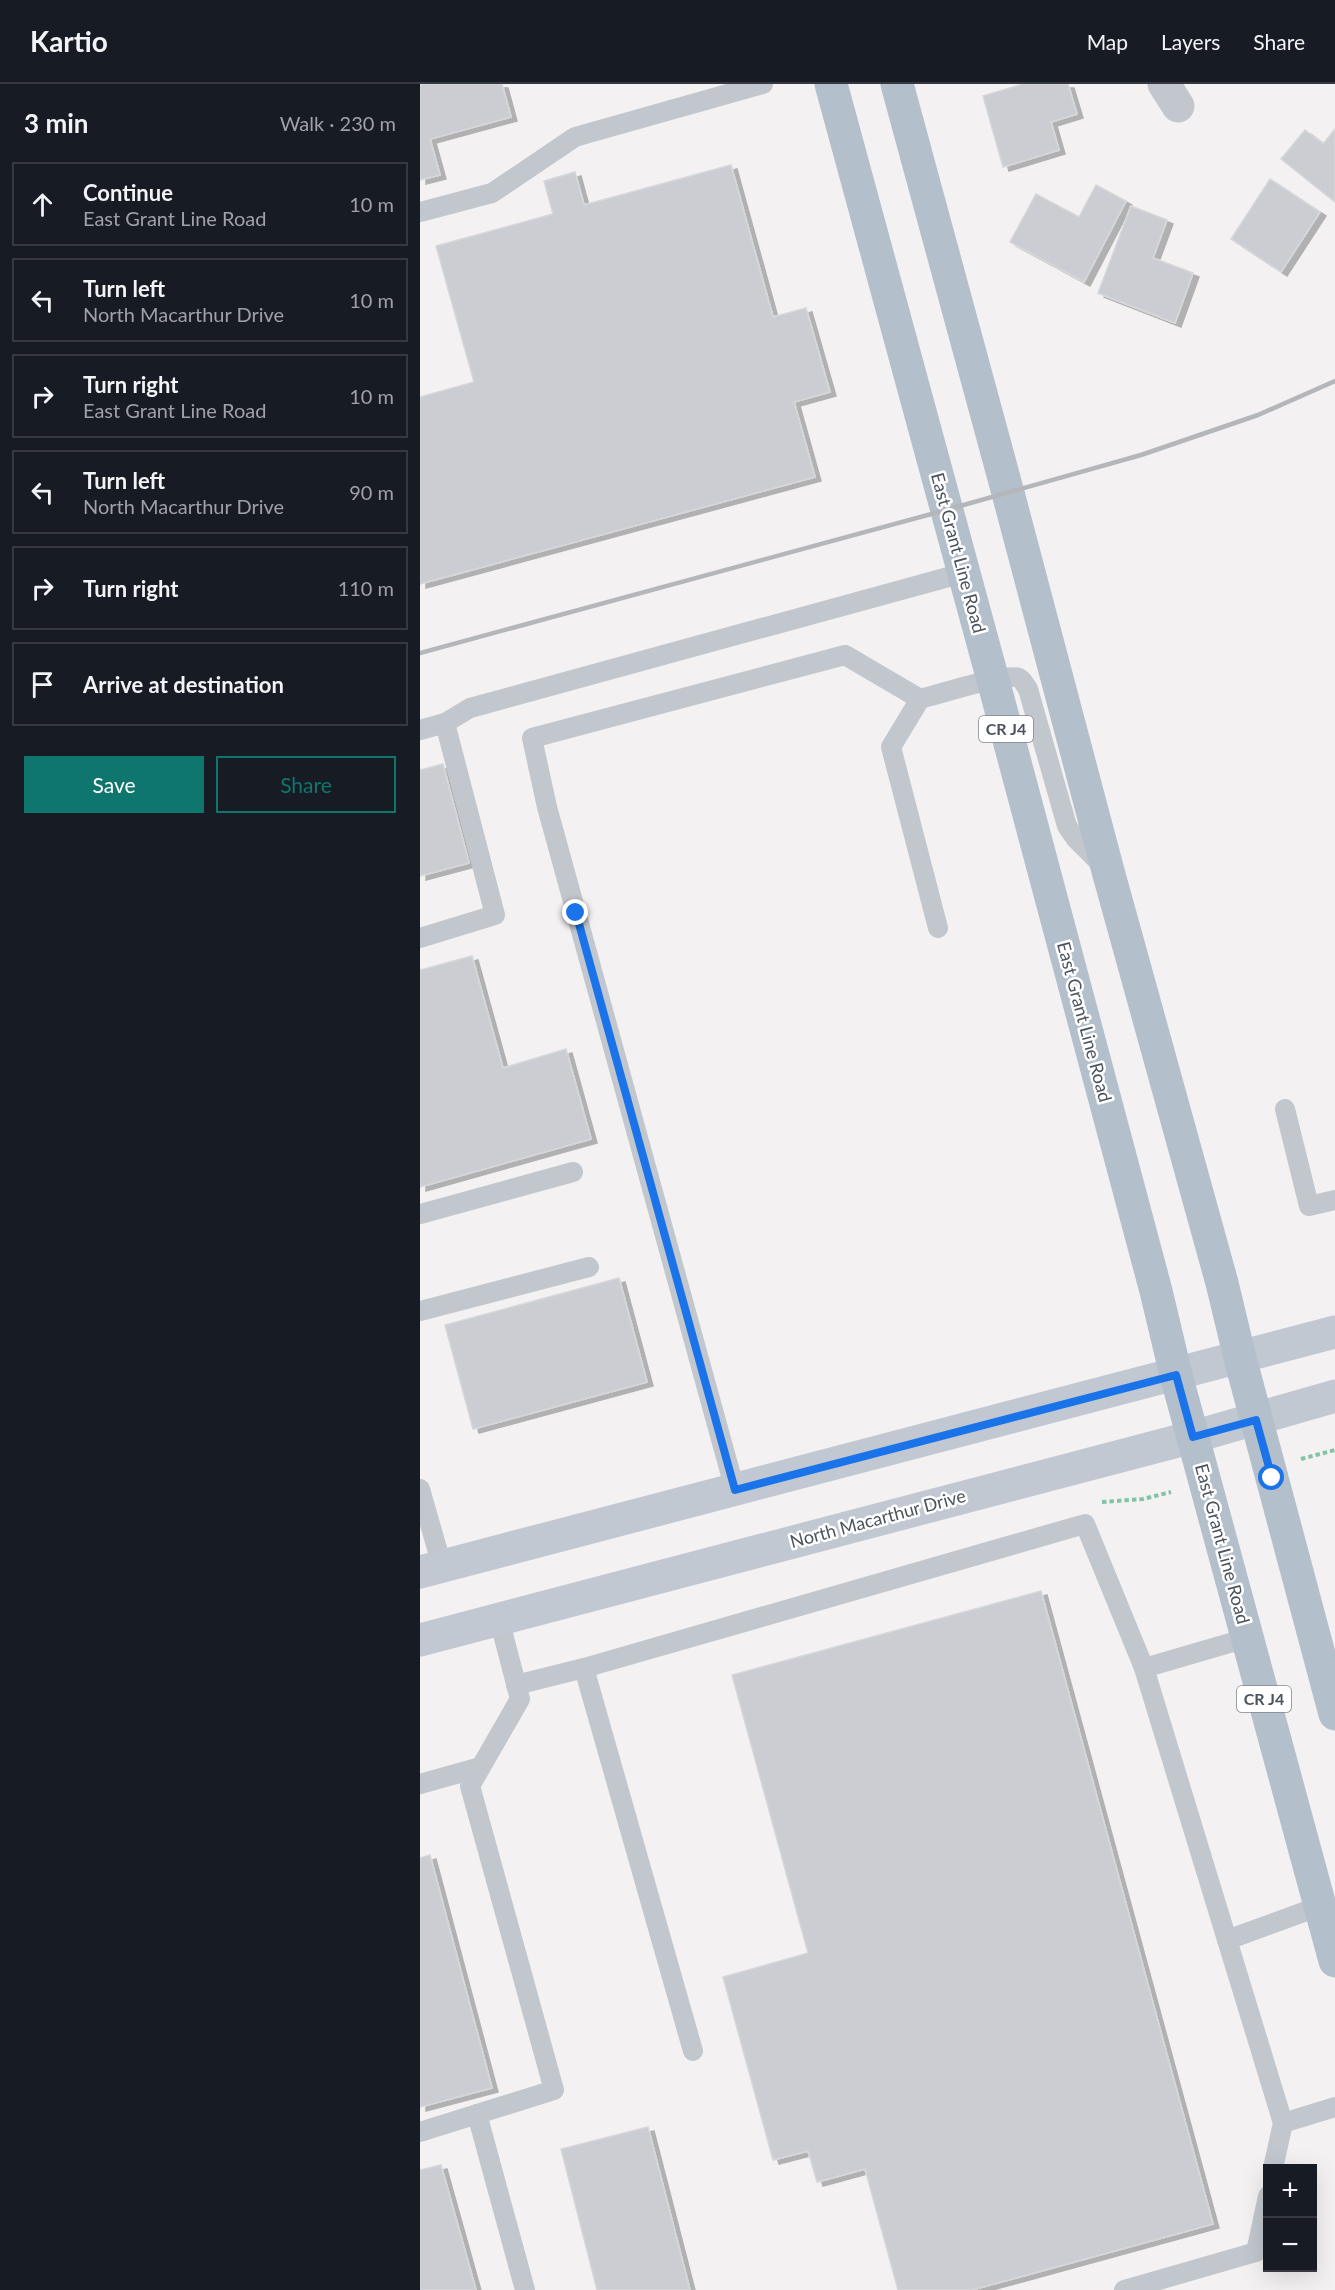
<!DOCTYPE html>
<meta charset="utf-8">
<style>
:root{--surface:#171b24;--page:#242831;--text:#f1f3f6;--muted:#9ea1a6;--line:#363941;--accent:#0f766e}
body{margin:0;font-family:Lato,sans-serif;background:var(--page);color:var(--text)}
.controls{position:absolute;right:18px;bottom:18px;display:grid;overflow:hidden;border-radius:0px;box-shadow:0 6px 24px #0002}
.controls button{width:54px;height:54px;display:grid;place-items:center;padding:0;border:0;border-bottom:2px solid var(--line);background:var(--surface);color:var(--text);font:30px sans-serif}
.stop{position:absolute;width:18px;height:18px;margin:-14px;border:4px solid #1a73e8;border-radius:50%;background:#fff}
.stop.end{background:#1a73e8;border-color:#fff;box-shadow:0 2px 6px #0008}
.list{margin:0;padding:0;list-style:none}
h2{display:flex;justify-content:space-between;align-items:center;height:78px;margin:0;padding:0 24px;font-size:26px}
h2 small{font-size:20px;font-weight:400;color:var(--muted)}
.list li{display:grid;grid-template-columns:39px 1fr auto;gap:18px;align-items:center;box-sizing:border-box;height:84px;margin:0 12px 12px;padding:0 12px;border:2px solid var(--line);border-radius:0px}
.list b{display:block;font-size:22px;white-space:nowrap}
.list p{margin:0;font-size:20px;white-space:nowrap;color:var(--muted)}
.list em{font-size:20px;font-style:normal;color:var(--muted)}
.actions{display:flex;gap:12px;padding:18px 24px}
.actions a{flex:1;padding:14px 0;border:2px solid var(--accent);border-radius:0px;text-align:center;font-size:21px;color:var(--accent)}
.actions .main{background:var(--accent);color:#fff}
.icon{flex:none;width:33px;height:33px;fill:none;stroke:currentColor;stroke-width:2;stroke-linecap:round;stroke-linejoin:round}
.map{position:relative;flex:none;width:915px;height:2206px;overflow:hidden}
header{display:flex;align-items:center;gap:36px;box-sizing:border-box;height:84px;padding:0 30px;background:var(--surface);border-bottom:2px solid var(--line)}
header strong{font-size:28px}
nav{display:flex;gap:33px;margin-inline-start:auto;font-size:21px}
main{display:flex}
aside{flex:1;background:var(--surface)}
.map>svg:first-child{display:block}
.building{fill:#cbcdd3;stroke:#d6d7db;stroke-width:1.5;filter:url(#shadow)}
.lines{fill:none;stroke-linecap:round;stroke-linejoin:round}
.path{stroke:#82c4a7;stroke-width:4;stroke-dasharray:4.5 3;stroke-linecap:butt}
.service{stroke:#c1c7cd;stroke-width:20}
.minor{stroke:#c1c7cd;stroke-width:33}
.secondary{stroke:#c1c8d2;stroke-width:33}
.primary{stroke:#b4bfcc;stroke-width:33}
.rail{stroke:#b4b6ba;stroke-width:4.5}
.route{stroke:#1a73e8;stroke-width:8}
.labels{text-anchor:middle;stroke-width:5;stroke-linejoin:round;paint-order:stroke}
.shield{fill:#fff;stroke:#81878d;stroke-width:1.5}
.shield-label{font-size:16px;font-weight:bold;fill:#4b535c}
.street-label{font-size:18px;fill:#4b535c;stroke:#fff}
</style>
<header>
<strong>Kartio</strong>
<nav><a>Map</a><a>Layers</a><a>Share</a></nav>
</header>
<main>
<aside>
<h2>3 min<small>Walk · 230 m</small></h2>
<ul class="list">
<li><svg class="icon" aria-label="ahead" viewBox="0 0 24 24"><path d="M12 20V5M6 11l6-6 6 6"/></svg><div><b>Continue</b><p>East Grant Line Road</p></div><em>10 m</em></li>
<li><svg class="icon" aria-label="left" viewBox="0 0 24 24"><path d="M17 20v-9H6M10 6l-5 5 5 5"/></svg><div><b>Turn left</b><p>North Macarthur Drive</p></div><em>10 m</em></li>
<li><svg class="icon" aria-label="right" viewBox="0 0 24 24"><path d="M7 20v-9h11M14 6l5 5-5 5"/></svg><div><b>Turn right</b><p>East Grant Line Road</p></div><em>10 m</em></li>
<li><svg class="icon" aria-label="left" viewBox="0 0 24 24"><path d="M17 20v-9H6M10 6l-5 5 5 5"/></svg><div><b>Turn left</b><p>North Macarthur Drive</p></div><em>90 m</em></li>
<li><svg class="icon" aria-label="right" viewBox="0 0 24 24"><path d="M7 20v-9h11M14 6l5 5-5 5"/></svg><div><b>Turn right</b></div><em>110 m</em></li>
<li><svg class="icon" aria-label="arrive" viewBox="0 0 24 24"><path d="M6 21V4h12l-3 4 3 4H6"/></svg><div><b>Arrive at destination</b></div></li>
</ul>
<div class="actions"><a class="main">Save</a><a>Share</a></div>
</aside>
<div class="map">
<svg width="915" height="2206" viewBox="0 0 915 2206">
<defs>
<filter id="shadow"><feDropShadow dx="6" dy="4" stdDeviation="0" flood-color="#0004"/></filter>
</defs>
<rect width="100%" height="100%" fill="#f3f1f1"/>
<g class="building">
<polygon points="0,0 82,0 91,33 10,55 20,91 0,96"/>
<polygon points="603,0 648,0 657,30 631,38 639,66 583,83 563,12"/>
<polygon points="915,45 915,118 861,75 885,46 903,60"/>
<polygon points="311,81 353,233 386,224 410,308 374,318 395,393 0,500 0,313 54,298 16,162 133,130 124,97 155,88 164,121"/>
<polygon points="850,95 900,128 861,188 811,155"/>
<polygon points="676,101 706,117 664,198 590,158 616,110 659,133"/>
<polygon points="711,122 747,136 733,174 773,189 755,239 678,209"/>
<polygon points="23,680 49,779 0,792 0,686"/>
<polygon points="52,872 83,984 146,965 171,1055 0,1103 0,886"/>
<polygon points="199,1194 227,1298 53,1345 25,1241"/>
<polygon points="621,1507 793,2140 552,2206 478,2206 445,2085 397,2098 388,2067 353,2076 303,1893 388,1869 312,1591"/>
<polygon points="10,1771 72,2004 0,2023 0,1774"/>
<polygon points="228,2043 270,2206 177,2206 141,2065"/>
<polygon points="21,2081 56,2206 0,2206 0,2086"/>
</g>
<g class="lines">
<g class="path">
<polyline points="881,1375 915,1366"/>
<polyline points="682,1418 723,1415 751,1408"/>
</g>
<g class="service">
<polyline points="0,128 72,109 155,53 343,0"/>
<polyline points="500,615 471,663 518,844"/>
<polyline points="25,639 50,624 543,489"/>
<polyline points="0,646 25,639 75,831 0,854"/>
<polyline points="865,1025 889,1122 915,1116"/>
<polyline points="0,1130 153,1088"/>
<polyline points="0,1227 169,1183"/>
<polyline points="0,1405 22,1482"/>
<path d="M315,1406l-188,-683 -15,-69 313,-83 75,44c17,-4 86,-27 99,-21 4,2 6,7 9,11l39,137 9,13 27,27"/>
<polyline points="827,1554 724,1584 863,2039 853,2084"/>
<polyline points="164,1584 273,1967"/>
<polyline points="96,1601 164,1584 665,1440 724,1584"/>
<polyline points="0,1700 61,1683"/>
<polyline points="807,1856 900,1822"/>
<polyline points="57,2030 105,2206"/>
<polyline points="863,2039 915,2023"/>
<polyline points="0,2048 134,2006 50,1702 100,1615 79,1535"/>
<polyline points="704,2206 836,2168 848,2112"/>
</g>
<polyline class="minor" points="744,0 758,22"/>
<g class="secondary">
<polyline points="0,1488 915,1248"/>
<polyline points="0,1556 773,1353 915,1312"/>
</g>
<g class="primary">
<polyline points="411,0 573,596 736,1207 756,1291 915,1877"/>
<polyline points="477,0 588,409 688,787 802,1199 820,1274 915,1630"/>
</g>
<polyline class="rail" points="0,569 526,426 721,371 838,331 915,297"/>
</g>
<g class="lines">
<polyline class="route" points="156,829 315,1406 756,1291 773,1353 836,1336 852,1394"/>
</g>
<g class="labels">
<g class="shield">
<rect x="559" y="632" width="54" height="26" rx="4.5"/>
<rect x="817" y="1602" width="54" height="26" rx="4.5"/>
</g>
<g class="shield-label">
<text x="586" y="651">CR J4</text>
<text x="844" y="1621">CR J4</text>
</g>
<g class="street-label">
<text transform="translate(538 469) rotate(75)" y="6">East Grant Line Road</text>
<text transform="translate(664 938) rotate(75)" y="6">East Grant Line Road</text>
<text transform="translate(458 1435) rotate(-15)" y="6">North Macarthur Drive</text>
<text transform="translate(802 1460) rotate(75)" y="6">East Grant Line Road</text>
</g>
</g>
</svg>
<div class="controls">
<button>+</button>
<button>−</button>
</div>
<div class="stop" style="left:852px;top:1394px"></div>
<div class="stop end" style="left:156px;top:829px"></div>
</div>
</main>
